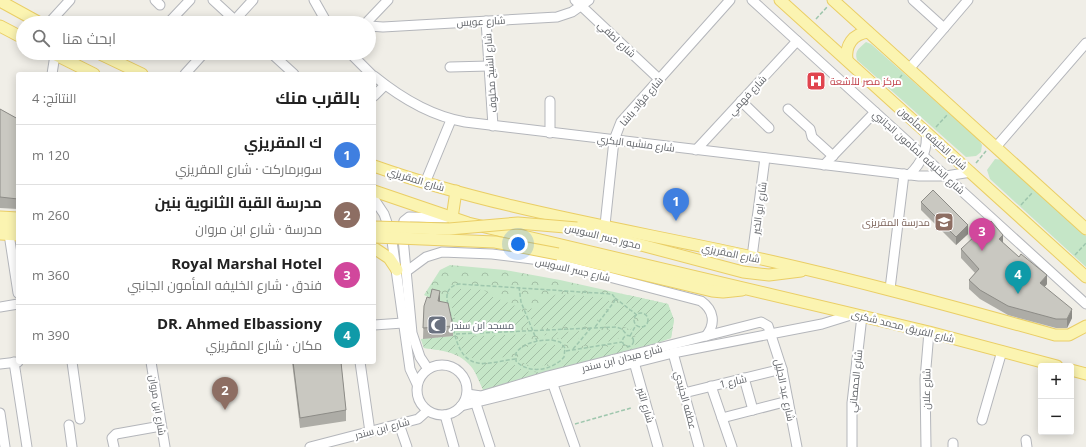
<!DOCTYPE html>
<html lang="ar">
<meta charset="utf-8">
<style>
:root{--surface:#fff;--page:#f2f2f2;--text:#222;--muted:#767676;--line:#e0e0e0;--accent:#1a73e8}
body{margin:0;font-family:"Open Sans",Cairo,sans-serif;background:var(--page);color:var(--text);direction:rtl}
.controls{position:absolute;right:12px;bottom:12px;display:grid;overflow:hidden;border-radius:4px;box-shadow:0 2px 10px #0003}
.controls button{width:36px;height:36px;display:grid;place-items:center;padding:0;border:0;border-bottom:1px solid var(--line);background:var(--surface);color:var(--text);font:20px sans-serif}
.you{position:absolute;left:518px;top:244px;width:14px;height:14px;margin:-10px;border:3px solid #fff;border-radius:50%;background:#1a73e8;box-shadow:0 0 0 6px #1a73e833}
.badge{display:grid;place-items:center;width:26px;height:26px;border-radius:50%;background:var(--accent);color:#fff;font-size:13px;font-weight:700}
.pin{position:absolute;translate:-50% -33px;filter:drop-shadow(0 1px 2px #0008)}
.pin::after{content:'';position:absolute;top:21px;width:14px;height:12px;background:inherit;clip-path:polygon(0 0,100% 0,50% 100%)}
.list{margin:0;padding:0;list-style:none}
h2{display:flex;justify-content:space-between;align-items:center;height:52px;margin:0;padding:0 16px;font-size:17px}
h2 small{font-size:13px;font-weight:400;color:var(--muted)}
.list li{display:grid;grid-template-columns:26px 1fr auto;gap:12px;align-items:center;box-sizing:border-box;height:60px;padding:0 16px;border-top:1px solid var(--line)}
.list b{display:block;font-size:15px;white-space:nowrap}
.list p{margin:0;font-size:13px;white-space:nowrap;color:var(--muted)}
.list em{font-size:13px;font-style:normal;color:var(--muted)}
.icon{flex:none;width:22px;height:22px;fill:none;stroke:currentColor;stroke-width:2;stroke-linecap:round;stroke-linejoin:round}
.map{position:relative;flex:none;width:1086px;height:447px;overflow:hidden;direction:ltr}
.search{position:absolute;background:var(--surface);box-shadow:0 2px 10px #0003;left:16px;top:16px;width:360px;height:44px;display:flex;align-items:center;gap:10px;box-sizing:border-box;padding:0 14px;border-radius:22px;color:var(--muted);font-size:15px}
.panel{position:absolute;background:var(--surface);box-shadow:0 2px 10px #0003;left:16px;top:72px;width:360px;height:292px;border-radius:4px;direction:rtl}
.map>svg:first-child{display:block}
.grass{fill:#c5e6c7}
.park{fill:url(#park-crowns)}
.garden{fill:url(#garden-furrows)}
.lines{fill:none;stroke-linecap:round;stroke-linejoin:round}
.minor-casing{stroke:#b4b6bb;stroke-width:11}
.major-casing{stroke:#eace66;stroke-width:13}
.path{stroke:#9ec6ad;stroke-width:1.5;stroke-dasharray:4 2;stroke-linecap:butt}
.minor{stroke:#fff;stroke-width:9}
.major{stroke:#fbf4b1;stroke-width:11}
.major-bridge-casing{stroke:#eace66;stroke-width:13;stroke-linecap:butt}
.major-bridge{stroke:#fbf4b1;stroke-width:11}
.wall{fill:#adaca6}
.shaded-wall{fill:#8d8c87}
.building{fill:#c9c8c1;stroke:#8d8c87}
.labels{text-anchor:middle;stroke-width:4;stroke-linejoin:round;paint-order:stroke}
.street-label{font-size:10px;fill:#5e6166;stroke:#fff}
.health-label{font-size:10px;fill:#be3a42;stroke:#fff;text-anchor:start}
.education-label{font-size:10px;fill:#785e54;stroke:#fff;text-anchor:end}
.worship-label{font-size:10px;fill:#5b616d;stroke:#fff;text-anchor:start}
</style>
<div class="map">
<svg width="1086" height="447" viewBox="0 0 1086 447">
<defs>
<pattern id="park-crowns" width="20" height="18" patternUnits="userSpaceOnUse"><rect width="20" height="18" fill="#c5e6c7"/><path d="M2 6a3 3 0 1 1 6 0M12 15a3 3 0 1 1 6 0" fill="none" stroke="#a3bea5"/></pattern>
<pattern id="garden-furrows" width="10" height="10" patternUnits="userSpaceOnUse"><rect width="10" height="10" fill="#c5e6c7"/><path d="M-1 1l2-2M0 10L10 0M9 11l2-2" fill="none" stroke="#a3bea5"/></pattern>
</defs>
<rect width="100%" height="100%" fill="#f0eee7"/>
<g class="grass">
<path d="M866,42l5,2 108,96 3,5 -1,7 -5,4 -10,1 -109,-97c-3,-10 3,-12 9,-18z"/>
<polygon points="995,159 1003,160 1086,236 1086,267 990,179 987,170"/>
</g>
<path class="park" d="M450,265l55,5 55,10 108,24 6,16 -3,18 -126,36 -67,3c-12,-23 -29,-26 -54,-29l-3,-9 32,-3 -21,-37 -8,-4 16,-25z"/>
<g class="garden">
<path d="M458,289c8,0 17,0 25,1 6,2 9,8 15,9 15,5 30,10 31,29l-71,3 -7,-28 2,-12z"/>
<polygon points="557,294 607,298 611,304 594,324 535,329 526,308 536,309 547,299"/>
<polygon points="628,295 668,304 674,320 671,338 644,348 551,373 550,371 560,366 573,352 619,345 627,350 634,348 637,340 634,334 637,327 646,326 649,320 646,314 635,312 623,300"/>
<polygon points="619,303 623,304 635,315 633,326 630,330 623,326 601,324"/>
<polygon points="593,330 619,330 621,333 617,340 576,347"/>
<polygon points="581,331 583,334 571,346 561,339 543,335 548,333"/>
<path d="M531,334v4l-19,11 -2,7c-23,4 -47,12 -52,-19z"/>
<polygon points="454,336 457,355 446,351 424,348 421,339"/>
<path d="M540,343l13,1 9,5v5c-9,13 -31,17 -43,6l-1,-5c6,-8 13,-10 22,-12z"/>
<polygon points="510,362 524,371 543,373 484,392 473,368 477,365"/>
</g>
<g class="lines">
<defs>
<g id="minor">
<polyline points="155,0 160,5"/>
<polyline points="213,0 238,23"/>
<polyline points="314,0 327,23"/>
<polyline points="575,0 659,79"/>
<polyline points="752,0 1086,304"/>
<polyline points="913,0 944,28"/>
<polyline points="171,20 190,0"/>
<polyline points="486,21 493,126"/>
<polyline points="49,23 70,0"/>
<polyline points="232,23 253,0"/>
<polyline points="366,23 388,0"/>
<polyline points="369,26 383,27 557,17 572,12 589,0"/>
<polyline points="271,53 294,74"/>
<polyline points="350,53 371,74"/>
<polyline points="450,67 489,66"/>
<polyline points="909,69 968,0"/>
<polyline points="52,74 55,55"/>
<polyline points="185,74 204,53"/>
<path d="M374,76c27,22 57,40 91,46l454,54h27l25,-4"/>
<polyline points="374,96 385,85"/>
<polyline points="550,101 550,133"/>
<polyline points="741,101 769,128"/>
<polyline points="788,109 810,129 812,137 833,156"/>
<polyline points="996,147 1086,43"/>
<polyline points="696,150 797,41"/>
<polyline points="824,165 875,112"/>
<path d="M909,175c13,-12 19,-26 17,-43"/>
<polyline points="425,183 451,120"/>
<polyline points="374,199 384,214 391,234 410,369 417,384"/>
<polyline points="605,225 614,140 621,122 730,0"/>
<polyline points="9,234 18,293"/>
<polyline points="752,257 765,158"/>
<path d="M407,271l19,-14 16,-5 50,2 56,7 153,40c13,9 15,23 5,35"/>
<polyline points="890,289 904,174"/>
<polyline points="0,307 18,304"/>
<polyline points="374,325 403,323"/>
<polyline points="673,353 699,447"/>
<polyline points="14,362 27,447"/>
<polyline points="72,362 80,419"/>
<polyline points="151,362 165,447"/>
<polyline points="360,362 370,432"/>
<polyline points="634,362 658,447"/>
<polyline points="0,364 18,362"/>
<circle cx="442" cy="390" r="25"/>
<polyline points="428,369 420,357 412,333 402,228 404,221 409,217 446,218"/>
<polyline points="744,378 753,410"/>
<polyline points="551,379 575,447"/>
<polyline points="711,386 732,447"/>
<polyline points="684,393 782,369"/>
<polyline points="467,394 481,396 548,376 761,322 768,326 782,369 797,447"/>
<polyline points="476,404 490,447"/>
<polyline points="461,406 673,353 822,324 854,314"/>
<polyline points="0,413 5,447"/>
<polyline points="445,415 454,447"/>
<polyline points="722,418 788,401"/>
<polyline points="982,420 1002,351"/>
<polyline points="399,424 407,447"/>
<polyline points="69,425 72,447"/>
<polyline points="1026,440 1027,447"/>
<polyline points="953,443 953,447"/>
<polyline points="114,447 112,438 116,434 161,426"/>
<polyline points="310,447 418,419 427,411"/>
<polyline points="852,447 852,403 862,316"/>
<polyline points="926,447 925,379 929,332"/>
</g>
<g id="major">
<polyline points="780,0 1086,277"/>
<polyline points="833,0 1086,229"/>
<polyline points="0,1 40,23"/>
<polyline points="0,26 23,38"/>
<polyline points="52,53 94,74"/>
<polyline points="98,53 142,74"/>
<path d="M847,60c-2,-15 6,-26 21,-28"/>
<path d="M374,166c116,41 239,61 360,87 108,23 214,52 321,82h14l17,-9"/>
<polyline points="374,191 468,223 929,332 1057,366"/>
<polyline points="0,217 18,218"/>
<polyline points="452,218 456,191"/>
<polyline points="0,226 18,227"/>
<polyline points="577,228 743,272 769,275 801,271"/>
<polyline points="0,234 18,235"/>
<polyline points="374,248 389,258 397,270"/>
<polyline points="558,254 712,291 723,292 742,290"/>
<polyline points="1071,370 1086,374"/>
</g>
</defs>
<use href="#minor" class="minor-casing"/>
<use href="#major" class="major-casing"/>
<g class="path">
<polyline points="816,19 827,7"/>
<polyline points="892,87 902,75"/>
<polyline points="936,127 947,115"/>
<polyline points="976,163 986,151"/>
<polyline points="1021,205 1032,193"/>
<polyline points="1075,255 1086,243"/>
<polyline points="519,287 521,302 537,341"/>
<polyline points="615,298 637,315"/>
<path d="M448,304c-3,-10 0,-18 11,-20l153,10 3,4 -1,4 -19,25"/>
<path d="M450,312c4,17 6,48 28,51 11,2 26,-3 37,-4"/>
<circle cx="641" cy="320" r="7"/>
<polyline points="456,334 616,327 622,329 627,335"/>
<circle cx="628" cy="341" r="5.5"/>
<polyline points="630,336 636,325"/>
<path d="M552,340l8,2 5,6 -1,9c-11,13 -35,18 -48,4v-8c8,-11 23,-13 36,-13z"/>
<polyline points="573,349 591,328"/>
<polyline points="566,351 622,342"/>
<polyline points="575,424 631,408"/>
</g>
<use href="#minor" class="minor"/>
<use href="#major" class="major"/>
<defs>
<g id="major-bridge">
<polyline points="374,227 449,229 518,223 577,228"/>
<polyline points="374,237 495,242 558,254"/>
</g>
</defs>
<use href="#major-bridge" class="major-bridge-casing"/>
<use href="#major-bridge" class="major-bridge"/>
</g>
<g class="wall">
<polygon points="0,109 18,119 18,209 0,208"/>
<polygon points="921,202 968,234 956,245 921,210"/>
<polygon points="1003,243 1047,284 1044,287 1072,318 1067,328 1056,328 1008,315 980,299 969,289 969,280 975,273 961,258 961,249"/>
<polygon points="440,302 453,326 453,336 423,339 424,306"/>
<polygon points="292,362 341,362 346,410 346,421 300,428"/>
</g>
<g class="shaded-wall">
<polygon points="968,225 968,234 956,245 956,237"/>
<polygon points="1003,235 1003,244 999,239"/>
<polygon points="1047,275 1047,284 1040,293 1040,283"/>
<polygon points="440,291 440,302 438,301"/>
<polygon points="1072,309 1072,318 1067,328 1067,319"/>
</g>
<g class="building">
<polygon points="0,109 18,119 18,199 0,197"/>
<polygon points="933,190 968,225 956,237 921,202"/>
<polygon points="991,221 1003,235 999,239 1019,257 1021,254 1047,275 1040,283 1072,309 1067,319 1056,319 1008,306 980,290 969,280 979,269 961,249"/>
<polygon points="432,289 440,291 438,301 448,303 453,326 423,328 424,306 427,297 430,298"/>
<polygon points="293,362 341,362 346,410 300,418"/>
</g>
<defs>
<symbol id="hospital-square" viewBox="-11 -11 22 22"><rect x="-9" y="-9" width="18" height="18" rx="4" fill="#e0444e" stroke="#fff"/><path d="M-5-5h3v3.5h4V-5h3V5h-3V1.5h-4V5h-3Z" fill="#fff"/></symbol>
<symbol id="school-square" viewBox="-11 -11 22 22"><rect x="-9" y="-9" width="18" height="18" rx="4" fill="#8d6e63" stroke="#fff"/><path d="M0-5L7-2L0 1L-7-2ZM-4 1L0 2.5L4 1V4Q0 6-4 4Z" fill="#fff"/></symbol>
<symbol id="mosque-square" viewBox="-11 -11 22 22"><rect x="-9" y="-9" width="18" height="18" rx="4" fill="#6b7280" stroke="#fff"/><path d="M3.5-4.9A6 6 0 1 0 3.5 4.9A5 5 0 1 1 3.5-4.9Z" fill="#fff"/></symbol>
</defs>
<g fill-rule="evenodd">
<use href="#hospital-square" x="805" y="70" width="22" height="22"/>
<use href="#school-square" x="933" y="211" width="22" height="22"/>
<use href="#mosque-square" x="426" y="314" width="22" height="22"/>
</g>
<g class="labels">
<g class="street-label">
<text transform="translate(481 21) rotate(-3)" y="4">شارع عويس</text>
<text transform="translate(617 39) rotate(43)" y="4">شارع لطفي</text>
<text transform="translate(490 73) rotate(-94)" y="4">شارع الشيخ مخلوف</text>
<text transform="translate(747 95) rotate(-47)" y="4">شارع فهمي</text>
<text transform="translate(641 101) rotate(-50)" y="4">شارع فؤاد باشا</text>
<text transform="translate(933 138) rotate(42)" y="4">شارع الخليفه المأمون</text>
<text transform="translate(636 143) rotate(7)" y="4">شارع منشيه البكري</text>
<text transform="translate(919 152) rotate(42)" y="4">شارع الخليفه المأمون الجانبي</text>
<text transform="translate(416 179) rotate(17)" y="4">شارع المقريزي</text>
<text transform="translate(759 208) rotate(-82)" y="4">شارع ابو الخير</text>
<text transform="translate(603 236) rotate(14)" y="4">محور جسر السويس</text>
<text transform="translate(731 253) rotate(12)" y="4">شارع المقريزي</text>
<text transform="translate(573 269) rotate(13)" y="4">شارع جسر السويس</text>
<text transform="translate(903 326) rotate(14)" y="4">شارع الفريق محمد شكرى</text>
<text transform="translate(622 358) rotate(-14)" y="4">شارع ميدان ابن سندر</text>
<text transform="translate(733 381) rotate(-13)" y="4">شارع 1</text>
<text transform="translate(855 381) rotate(-84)" y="4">شارع الحمصاني</text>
<text transform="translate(926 389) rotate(-89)" y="4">شارع علان</text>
<text transform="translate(785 390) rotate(78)" y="4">شارع عبد الجليل</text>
<text transform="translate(686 400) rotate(75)" y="4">عطفه الجنيدي</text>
<text transform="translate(158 405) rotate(81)" y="4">شارع ابن مروان</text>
<text transform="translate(646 405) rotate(74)" y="4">شارع التبر</text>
<text transform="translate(382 428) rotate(-15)" y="4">شارع ابن سندر</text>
</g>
<g class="health-label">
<text x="830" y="85">مركز مصر للأشعة</text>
</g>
<g class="education-label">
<text x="930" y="226">مدرسة المقريزى</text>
</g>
<g class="worship-label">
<text x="451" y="329">مسجد ابن سندر</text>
</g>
</g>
</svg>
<div class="controls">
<button>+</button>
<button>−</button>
</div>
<div class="you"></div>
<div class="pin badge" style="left:676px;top:221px;background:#3f7fe0">1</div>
<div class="pin badge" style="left:225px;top:410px;background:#8d6e63">2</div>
<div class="pin badge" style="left:982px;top:251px;background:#d1479c">3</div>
<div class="pin badge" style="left:1018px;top:294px;background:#0f9aa8">4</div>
<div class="search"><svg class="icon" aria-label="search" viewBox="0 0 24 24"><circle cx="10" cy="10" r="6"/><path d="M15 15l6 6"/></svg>ابحث هنا</div>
<section class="panel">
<h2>بالقرب منك<small>النتائج: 4</small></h2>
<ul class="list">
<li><span class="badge" style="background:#3f7fe0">1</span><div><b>ك المقريزي</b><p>سوبرماركت · شارع المقريزي</p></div><em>120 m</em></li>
<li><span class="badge" style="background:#8d6e63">2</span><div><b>مدرسة القبة الثانوية بنين</b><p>مدرسة · شارع ابن مروان</p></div><em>260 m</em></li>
<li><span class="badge" style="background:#d1479c">3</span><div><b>Royal Marshal Hotel</b><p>فندق · شارع الخليفه المأمون الجانبي</p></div><em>360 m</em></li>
<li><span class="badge" style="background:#0f9aa8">4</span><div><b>DR. Ahmed Elbassiony</b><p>مكان · شارع المقريزي</p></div><em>390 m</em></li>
</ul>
</section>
</div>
